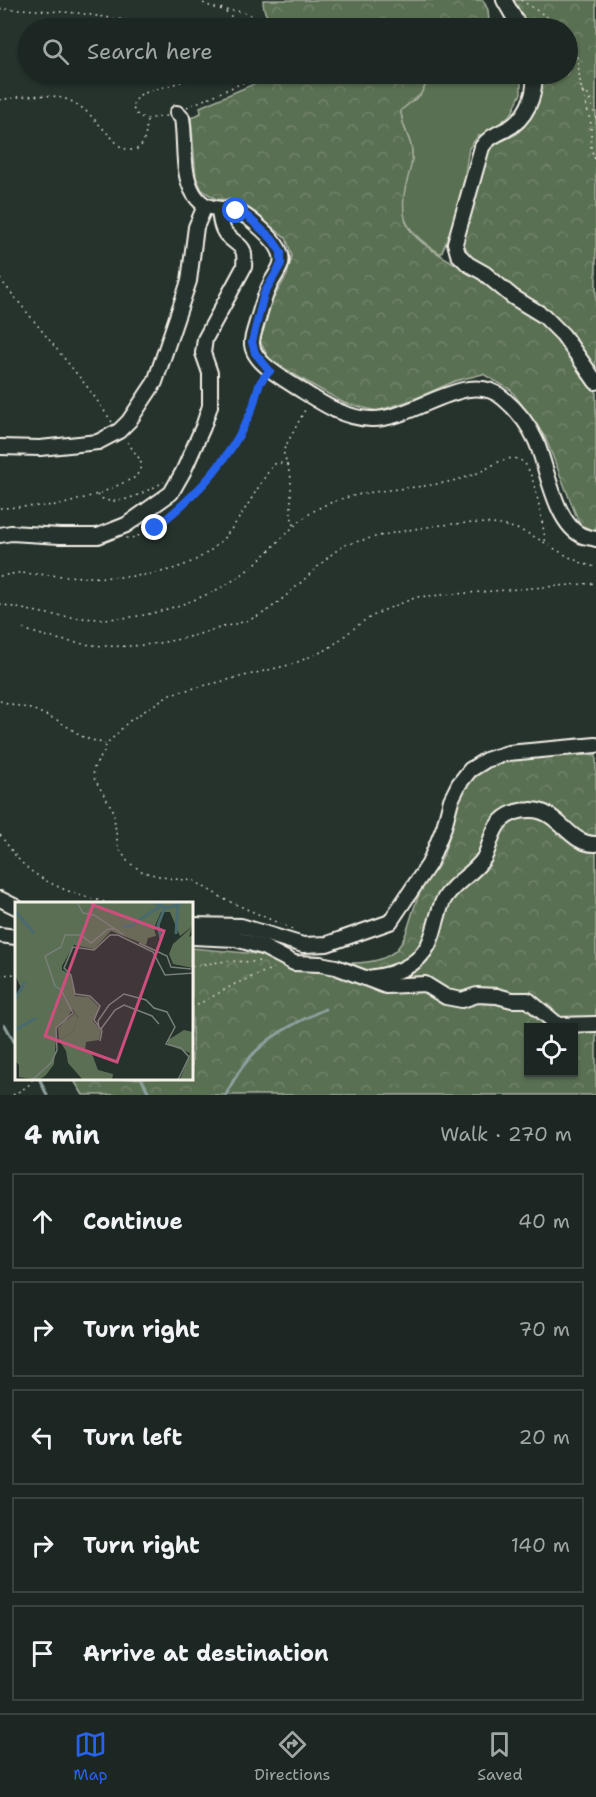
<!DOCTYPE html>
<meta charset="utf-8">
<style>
:root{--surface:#1c2622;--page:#252e2a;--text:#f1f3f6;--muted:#a0a5a5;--line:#3a4340;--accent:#2563eb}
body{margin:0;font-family:"Shantell Sans",sans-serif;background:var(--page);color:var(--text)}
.controls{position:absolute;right:18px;bottom:18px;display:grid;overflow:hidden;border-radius:0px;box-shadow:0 2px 4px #0004}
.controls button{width:54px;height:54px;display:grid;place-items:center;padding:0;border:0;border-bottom:2px solid var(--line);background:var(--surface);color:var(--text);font:30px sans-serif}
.stop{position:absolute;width:18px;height:18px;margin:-14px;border:4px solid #2563eb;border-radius:50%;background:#fff}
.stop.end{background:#2563eb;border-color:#fff;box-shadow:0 2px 6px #0008}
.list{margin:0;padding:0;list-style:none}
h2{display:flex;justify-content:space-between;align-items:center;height:78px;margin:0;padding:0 24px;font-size:26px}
h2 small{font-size:20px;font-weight:400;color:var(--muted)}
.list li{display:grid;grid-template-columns:39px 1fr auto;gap:18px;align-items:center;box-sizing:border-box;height:96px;margin:0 12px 12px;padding:0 12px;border:2px solid var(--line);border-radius:0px}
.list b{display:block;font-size:22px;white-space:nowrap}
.list em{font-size:20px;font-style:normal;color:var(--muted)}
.icon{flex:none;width:33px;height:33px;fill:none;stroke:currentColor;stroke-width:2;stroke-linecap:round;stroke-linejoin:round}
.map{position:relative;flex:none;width:596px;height:1095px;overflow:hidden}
.search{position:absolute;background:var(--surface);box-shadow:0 2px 4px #0004;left:18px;right:18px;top:18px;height:66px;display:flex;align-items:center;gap:15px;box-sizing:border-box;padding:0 21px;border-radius:33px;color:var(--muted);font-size:22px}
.sheet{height:618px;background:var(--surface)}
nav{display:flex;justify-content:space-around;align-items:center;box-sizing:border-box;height:84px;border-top:2px solid var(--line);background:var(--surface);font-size:16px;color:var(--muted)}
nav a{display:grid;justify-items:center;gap:3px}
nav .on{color:var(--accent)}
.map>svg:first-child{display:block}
.grass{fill:#5a6f53;stroke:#a7b09e;stroke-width:1.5}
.forest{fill:url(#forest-crowns);stroke:#a7b09e;stroke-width:1.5;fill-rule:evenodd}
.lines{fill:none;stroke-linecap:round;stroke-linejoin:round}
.stream{stroke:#8da19f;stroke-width:3}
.minor-casing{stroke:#f4f1e8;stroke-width:18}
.path{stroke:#f4f1e8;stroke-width:1.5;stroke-dasharray:1.5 4.5;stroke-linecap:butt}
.minor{stroke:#26332d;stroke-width:14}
.route{stroke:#2563eb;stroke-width:8}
.inset-river{fill:none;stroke:#496b6f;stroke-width:3}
.inset-road{fill:none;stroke:#787f78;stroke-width:1.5}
.view{fill:#ce4e7e;fill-opacity:0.15;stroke:#ce4e7e;stroke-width:3}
.inset-edge{fill:none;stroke:#f4f1e8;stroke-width:3}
</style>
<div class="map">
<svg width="596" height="1095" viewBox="0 0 596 1095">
<defs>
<pattern id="forest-crowns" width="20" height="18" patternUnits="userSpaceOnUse" patternTransform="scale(1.5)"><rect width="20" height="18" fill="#5a6f53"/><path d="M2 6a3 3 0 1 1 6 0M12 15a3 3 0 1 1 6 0" fill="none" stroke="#72846c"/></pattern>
</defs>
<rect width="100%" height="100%" fill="#26332d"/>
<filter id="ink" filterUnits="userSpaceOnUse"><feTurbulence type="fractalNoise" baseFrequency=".0167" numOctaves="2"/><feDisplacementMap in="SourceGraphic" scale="12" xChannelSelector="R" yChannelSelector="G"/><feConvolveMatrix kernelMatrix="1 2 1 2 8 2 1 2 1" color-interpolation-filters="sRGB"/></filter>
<g filter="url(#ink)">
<path class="grass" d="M432,74h89v19l-9,20 -20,17 -14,6 -9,12 -10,63 -18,43c-29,-17 -47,-36 -36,-72 3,-10 7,-17 7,-27 0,-18 -11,-26 -11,-45l19,-15z"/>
<g class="forest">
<path d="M263,0h220l5,10 1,12 -5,6h-207c-9,-7 -14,-16 -14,-28z"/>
<path d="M511,0h85v531l-16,-6 -35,-88 -34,-47 -28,-16 -28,7 -43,19 -35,11 -33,-8 -37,-21 -38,-23 -9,-18 10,-37 17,-29 5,-19 -6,-18 -49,-38 -21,-1 -14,-9 -6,-13 -5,-59 10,-5 -1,-6 77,-33h155l-12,21 -19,15c0,20 13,30 11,49 -1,13 -7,24 -8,37 -1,11 -1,26 7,35 12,17 43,31 61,43v-12l-10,-23 25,-87 8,-8 22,-10 19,-31 7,-21 -3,-8h28v-46h-43z"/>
<path d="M596,755v340h-513l-10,-16 119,-1v-130l161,15c61,-1 49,-35 69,-75 3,-9 12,-14 16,-22 17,-28 14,-80 46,-97 26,-15 81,-13 112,-14zM528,1028h46v44h-46z"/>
</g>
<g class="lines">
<g class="stream">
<polyline points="5,1025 16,1045"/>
<polyline points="39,1078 47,1095"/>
<polyline points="141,1078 150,1095"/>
<path d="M226,1095c22,-48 53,-65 99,-86"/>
</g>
<defs>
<g id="minor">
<polyline points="504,0 520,28"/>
<path d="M534,74c2,22 -8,46 -29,56 -10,5 -17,8 -23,17l-27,96 3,11 10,10 16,9 29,24 31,19 19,19 33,47"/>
<path d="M177,113l5,5c4,24 -1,55 12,76 12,19 27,12 44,18 11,4 38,28 42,40 5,11 -3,20 -8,29 -7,12 -10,24 -14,38 -2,7 -5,15 -6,22 -2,21 34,39 49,49 22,14 43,28 70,29 42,2 97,-52 132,-21 13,11 26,27 33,43 11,25 19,84 47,95 4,1 9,2 13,3"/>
<polyline points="0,447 40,448 98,442 119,431 129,421 155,382 189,281 196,227 205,206"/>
<path d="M0,535l11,-2 49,3h38l28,-11 45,-32 12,-21 20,-45 7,-21v-33l-7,-20 2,-14 39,-72c2,-24 -4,-18 -18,-33 -5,-6 -6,-16 -7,-24"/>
<polyline points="0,899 16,907"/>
<polyline points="192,925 241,926 303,945 327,944 390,922 429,864 444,827 451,800 459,784 470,770 486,760 508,753 596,745"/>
<polyline points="0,935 16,937"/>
<polyline points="192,937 236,939 263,947 294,963 320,964 336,967 386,986 425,984 446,997 462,1000 477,995 497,996 512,1000 528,1000 558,1025 596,1024"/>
<path d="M368,978c28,-3 55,-13 64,-42 4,-11 6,-24 11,-35 9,-18 30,-26 41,-43 6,-11 7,-27 17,-37 7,-7 18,-11 29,-11 29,-1 38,35 66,34"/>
</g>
</defs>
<use href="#minor" class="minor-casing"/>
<g class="path">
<path d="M198,0c31,20 44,0 69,28"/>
<polyline points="521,0 564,28"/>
<polyline points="221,8 237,21 241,28"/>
<polyline points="0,9 22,9 78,13 176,28"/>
<path d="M568,34c11,16 10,39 14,58l6,3 8,23"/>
<polyline points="583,93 591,124 591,149 596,162"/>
<path d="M0,100c21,-4 48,-8 68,0 18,7 29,23 42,36 4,3 8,10 13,12 22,9 23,-14 24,-28"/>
<polyline points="187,107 263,74"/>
<polyline points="166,116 147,119 139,117 132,107 135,101 140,95 150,91 208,74"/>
<polyline points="0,279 89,389 112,422"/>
<path d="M97,495c17,16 49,-4 67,-13"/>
<polyline points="0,508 61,505 101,493 136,477 140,469 141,461 126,440"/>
<polyline points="294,525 291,516 291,478 283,451 306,408"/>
<path d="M126,538c25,1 71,-42 86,-61 11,-15 22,-32 30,-48 4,-8 9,-17 12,-25 3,-10 3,-18 8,-27"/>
<path d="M0,576l17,-3c63,3 154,17 202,-30 23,-23 36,-54 55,-79l5,-1 8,1"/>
<path d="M0,604c52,12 104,22 157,8 36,-10 72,-24 100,-50 22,-19 39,-43 66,-56 49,-23 109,-12 159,-35 12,-6 28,-19 41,-9 12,9 20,66 23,82"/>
<path d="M23,629c69,24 124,22 193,0 13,-4 27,-6 40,-12 22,-10 57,-47 77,-64l12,-8c44,-13 134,-33 177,-14 25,10 47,31 74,36"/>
<polyline points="0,701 34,710 59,721 83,737 105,744"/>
<path d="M0,835c7,9 13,18 20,26 23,24 59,35 89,42"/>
<polyline points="292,929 226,900 194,881 167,878 143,872 128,862 118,847 113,810 94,778 93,769 104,752 106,745 128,722 170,694 293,664 328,649 362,622 382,611 417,597 596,583"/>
<polyline points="192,966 226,961 256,962 262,960"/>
<polyline points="0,975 16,974"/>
<polyline points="192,1008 235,984 276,967"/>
<polyline points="52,1078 61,1080 66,1078"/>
<polyline points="13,1095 28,1086 33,1078"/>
</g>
<use href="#minor" class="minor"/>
</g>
</g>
<g class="lines" filter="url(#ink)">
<path class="route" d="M155,528c36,-29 63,-55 86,-96 4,-9 11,-20 13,-29 4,-14 4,-22 16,-32l-15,-18 -3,-11 12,-48 17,-30v-12l-9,-13 -25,-23 -11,-5"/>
</g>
<g transform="translate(15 902)">
<rect width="178" height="178" fill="#26332d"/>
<path d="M177,25l-3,10 4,-2v33l-20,-4 -4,-10 4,-10zM60,111l3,5 -5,14 -14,8 -1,-12zM169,128l9,2v48h-13l10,-27 -22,-8v-5z" fill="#5a6f53"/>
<path d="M0,0h178v24l-13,10 -10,-24h-9l-7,16 2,8 -8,2 -2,7 -35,-14 -17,18 -20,-4 -12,21v4l8,4 5,22 14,1 11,11 -7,13 8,10 -2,9 -13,2 -1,9 7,3 6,16 15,4 -1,6h-29l-15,-17 -2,-12 -7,-11 14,-8 5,-15 -6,-8 -6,13 -9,5 -3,37 -8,11 -7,5 -20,-3v-12l-4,-4v-64l7,-7 -7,-15z" fill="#5a6f53"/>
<path class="inset-river" d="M138,0l14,6 18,-6M0,9l19,22M107,25l9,-1 29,-20M161,32l2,-30M146,37l-3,-14 7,-18M0,97l10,-17M0,128l21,-12"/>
<path class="inset-road" d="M62,0l6,11 11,2 30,20M124,41l28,13 4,11 20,2M84,126l-1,-7 11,-16 15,-11 22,6 8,8 13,4 8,15 -9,17 15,4 8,9 -11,23M86,127l14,-19 9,-5 28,11 7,8M85,139l2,-10 -8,-11 6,-14 -10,-10 -15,-2 -4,-19 -7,-7 9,-21 21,3 16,-15h8l35,17 12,23 29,-2M17,178l19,-17 6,-13 -1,-22 17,-15 -12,-23 -6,-4 -10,-30 16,-9 4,-12h16l10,8 17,-14h7"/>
<path class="view" d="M78,3l71,26 -47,131 -72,-26z"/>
<rect width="178" height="178" class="inset-edge"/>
</g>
</svg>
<div class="controls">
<button><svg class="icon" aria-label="locate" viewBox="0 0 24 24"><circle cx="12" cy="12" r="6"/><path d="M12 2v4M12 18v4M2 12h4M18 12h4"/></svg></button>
</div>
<div class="stop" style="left:236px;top:211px"></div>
<div class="stop end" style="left:155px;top:528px"></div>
<div class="search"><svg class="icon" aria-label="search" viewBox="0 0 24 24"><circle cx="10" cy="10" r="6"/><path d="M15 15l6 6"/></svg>Search here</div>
</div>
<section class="sheet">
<h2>4 min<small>Walk · 270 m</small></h2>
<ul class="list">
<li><svg class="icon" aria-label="ahead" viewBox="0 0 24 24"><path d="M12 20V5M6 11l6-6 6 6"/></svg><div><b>Continue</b></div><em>40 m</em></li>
<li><svg class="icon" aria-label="right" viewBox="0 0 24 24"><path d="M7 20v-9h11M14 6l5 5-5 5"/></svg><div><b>Turn right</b></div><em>70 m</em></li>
<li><svg class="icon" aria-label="left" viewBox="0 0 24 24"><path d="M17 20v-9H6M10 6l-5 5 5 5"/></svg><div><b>Turn left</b></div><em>20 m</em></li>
<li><svg class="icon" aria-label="right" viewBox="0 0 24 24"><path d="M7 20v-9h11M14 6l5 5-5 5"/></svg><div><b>Turn right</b></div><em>140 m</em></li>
<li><svg class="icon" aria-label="arrive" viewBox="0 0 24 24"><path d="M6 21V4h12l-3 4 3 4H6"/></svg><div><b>Arrive at destination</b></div></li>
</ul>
</section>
<nav>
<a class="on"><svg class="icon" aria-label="map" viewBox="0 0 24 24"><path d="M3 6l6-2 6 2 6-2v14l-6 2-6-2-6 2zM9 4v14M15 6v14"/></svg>Map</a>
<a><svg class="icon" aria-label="directions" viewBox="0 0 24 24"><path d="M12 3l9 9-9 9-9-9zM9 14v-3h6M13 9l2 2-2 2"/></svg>Directions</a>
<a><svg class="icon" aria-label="saved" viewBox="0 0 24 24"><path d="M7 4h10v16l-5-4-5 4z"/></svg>Saved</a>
</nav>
